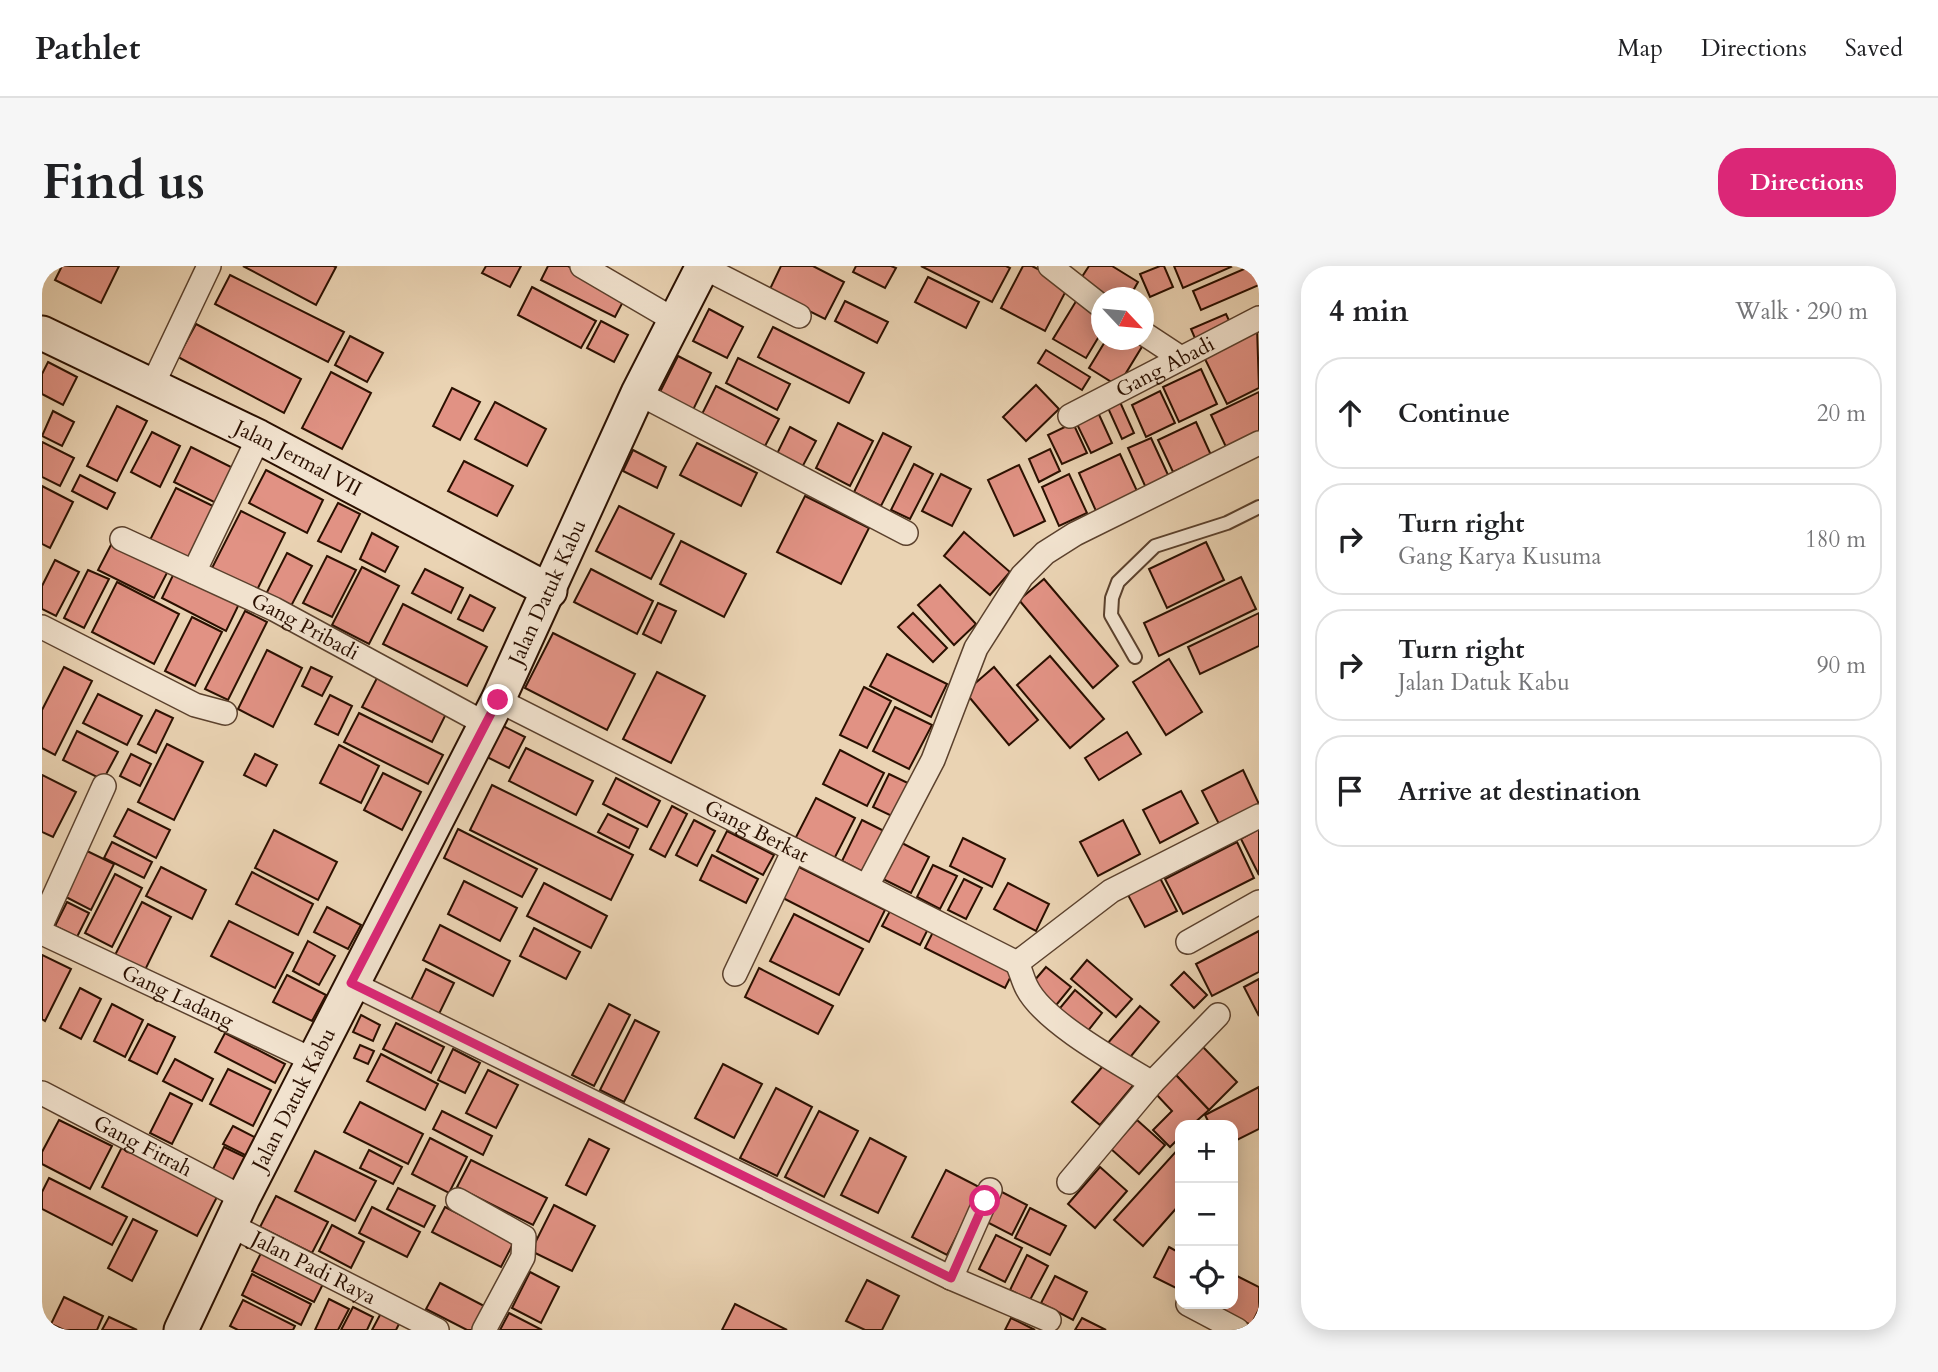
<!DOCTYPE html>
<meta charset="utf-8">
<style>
:root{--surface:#fff;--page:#f6f6f6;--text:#202124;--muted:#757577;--line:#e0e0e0;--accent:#db2777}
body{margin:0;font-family:Cardo,serif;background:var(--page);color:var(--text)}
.controls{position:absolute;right:21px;bottom:21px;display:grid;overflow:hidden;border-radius:14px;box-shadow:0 4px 18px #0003}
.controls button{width:63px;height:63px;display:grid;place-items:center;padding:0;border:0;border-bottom:2px solid var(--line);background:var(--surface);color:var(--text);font:35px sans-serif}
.compass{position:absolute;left:1049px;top:21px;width:63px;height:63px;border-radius:50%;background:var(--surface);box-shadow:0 4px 18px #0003;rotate:116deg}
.stop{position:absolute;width:21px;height:21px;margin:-16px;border:5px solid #db2777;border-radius:50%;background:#fff}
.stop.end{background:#db2777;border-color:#fff;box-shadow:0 2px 7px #0008}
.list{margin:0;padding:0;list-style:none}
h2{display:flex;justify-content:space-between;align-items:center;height:91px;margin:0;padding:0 28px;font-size:30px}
h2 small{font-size:23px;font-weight:400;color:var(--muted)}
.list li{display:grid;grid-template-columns:46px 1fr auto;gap:21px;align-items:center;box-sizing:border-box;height:112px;margin:0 14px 14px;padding:0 14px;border:2px solid var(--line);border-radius:28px}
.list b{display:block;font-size:26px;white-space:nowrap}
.list p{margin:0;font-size:23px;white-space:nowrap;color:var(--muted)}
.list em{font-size:23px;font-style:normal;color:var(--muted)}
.icon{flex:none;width:38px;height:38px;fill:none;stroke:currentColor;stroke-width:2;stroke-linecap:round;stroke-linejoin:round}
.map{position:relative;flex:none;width:1217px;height:1064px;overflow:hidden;border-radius:28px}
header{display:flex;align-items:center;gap:42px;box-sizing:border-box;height:98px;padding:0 35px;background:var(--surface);border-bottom:2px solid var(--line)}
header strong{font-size:33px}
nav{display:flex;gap:38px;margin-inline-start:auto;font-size:24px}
.intro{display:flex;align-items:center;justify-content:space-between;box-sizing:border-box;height:168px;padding:0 42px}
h1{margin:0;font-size:49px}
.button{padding:18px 32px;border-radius:28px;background:var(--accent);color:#fff;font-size:24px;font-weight:700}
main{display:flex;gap:42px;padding:0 42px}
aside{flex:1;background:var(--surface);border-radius:28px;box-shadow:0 4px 18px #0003}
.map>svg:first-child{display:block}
.building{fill:#e19284;stroke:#2b1000;stroke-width:2}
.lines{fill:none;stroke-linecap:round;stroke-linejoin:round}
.lane-casing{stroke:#5b412d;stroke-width:16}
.street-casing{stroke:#5b412d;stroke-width:26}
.secondary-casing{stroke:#2b1000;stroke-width:37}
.lane{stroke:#f1e2ce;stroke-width:12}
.street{stroke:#f1e2ce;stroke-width:23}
.secondary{stroke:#f1e2ce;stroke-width:33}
.route{stroke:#db2777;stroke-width:9}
.labels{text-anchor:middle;stroke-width:6;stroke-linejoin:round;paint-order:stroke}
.street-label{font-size:21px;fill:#2b1000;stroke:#f1e2ce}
</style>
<header>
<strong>Pathlet</strong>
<nav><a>Map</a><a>Directions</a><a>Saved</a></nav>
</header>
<div class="intro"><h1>Find us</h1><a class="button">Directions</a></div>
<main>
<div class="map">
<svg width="1217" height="1064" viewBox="0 0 1217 1064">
<rect width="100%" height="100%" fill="#ead3b3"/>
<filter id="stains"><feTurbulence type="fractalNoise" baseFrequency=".00286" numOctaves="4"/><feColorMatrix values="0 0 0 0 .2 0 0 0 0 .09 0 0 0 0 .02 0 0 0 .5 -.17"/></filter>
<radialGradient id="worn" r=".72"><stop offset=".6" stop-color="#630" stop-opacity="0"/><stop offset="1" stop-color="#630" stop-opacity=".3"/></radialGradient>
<g class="building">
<polygon points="20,0 77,0 59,37 13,14"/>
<polygon points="201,0 291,0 294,1 274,39"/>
<polygon points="444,0 479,0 468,21 440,7"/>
<polygon points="506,0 526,0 584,30 573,51 499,14"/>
<polygon points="739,0 771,0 802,16 783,53 727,25"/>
<polygon points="814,0 849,0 854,2 843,22 811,6"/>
<polygon points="879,0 964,0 968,2 950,36"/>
<polygon points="981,0 990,0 1027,19 1003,65 959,42"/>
<polygon points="1047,0 1070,0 1096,16 1087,32 1060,32 1036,17"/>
<polygon points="1118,0 1122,0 1131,21 1108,31 1098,8"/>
<polygon points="1132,0 1188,0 1189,1 1141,22"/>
<polygon points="1209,0 1217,0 1217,19 1159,44 1151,25"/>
<polygon points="188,9 302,66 286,96 173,38"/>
<polygon points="886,11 937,36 924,62 873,36"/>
<polygon points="490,21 554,55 539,82 476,49"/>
<polygon points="1036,32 1059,46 1059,67 1044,92 1011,73"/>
<polygon points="803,35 846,56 835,77 793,55"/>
<polygon points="667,43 701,61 685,92 651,75"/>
<polygon points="1184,48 1190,61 1155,77 1149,63"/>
<polygon points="559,55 586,69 572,96 545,82"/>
<polygon points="154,58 259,113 242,147 136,91"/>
<polygon points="731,61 822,107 807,137 716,91"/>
<polygon points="1215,62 1217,122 1185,138 1161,89"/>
<polygon points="308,70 341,87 325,116 293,99"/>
<polygon points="1064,74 1092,74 1101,79 1076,120 1047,102"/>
<polygon points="1004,84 1048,111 1040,124 996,97"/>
<polygon points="636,90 669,107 649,148 615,132"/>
<polygon points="696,92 748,118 735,144 684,117"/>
<polygon points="6,96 35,111 21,139 0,128 0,108"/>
<polygon points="1159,103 1175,138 1137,156 1121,121"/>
<polygon points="289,106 329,127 300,183 260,162"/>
<polygon points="994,119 1017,143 984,175 961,151"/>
<polygon points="674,120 737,153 721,184 658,152"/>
<polygon points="410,122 438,136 418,174 391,160"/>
<polygon points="1118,125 1133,157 1104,171 1090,139"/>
<polygon points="1217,126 1217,166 1184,181 1169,149"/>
<polygon points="453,136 504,163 485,200 433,173"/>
<polygon points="1078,136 1092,167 1080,173 1066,142"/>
<polygon points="75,140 105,155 75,215 45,200"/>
<polygon points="1054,142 1070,177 1049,187 1032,152"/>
<polygon points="11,145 32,156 20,180 0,170"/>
<polygon points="1154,156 1169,189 1131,206 1116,174"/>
<polygon points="796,157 831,175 808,220 774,202"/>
<polygon points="1031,157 1045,187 1020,198 1006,169"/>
<polygon points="748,161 774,175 756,209 731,196"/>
<polygon points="110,166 138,180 118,221 89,206"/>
<polygon points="841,167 869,181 839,240 812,226"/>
<polygon points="1109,172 1127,211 1104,222 1086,182"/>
<polygon points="0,176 32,192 18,220 0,211"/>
<polygon points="655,177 715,207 699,240 638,209"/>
<polygon points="149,181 191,202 174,237 132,216"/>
<polygon points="1008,183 1018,205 997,216 987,193"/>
<polygon points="591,184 624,201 615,222 581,205"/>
<polygon points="1078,188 1095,225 1054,245 1037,207"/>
<polygon points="422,195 471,220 455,250 406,225"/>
<polygon points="872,198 891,208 868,253 849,244"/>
<polygon points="977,199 1003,255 972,270 946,214"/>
<polygon points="224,204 281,234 265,267 207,237"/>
<polygon points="899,208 929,223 910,260 880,245"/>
<polygon points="1027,208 1045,247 1017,260 1000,221"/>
<polygon points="38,209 73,227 65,243 30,225"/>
<polygon points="0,220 31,236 8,282 0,278"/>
<polygon points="134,222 173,241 143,300 105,280"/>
<polygon points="763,230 827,262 799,318 735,286"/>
<polygon points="296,237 318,248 299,286 276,275"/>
<polygon points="577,240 632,268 609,313 554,285"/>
<polygon points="199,245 243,267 215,324 170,302"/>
<polygon points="922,266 968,306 948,329 902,290"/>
<polygon points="330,267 356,281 343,306 318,293"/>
<polygon points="71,275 127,303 112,332 56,304"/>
<polygon points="639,275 704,308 682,351 618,318"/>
<polygon points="1164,276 1182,314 1125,342 1107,303"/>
<polygon points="245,287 270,300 248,342 223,330"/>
<polygon points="285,290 314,304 290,351 261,337"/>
<polygon points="13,294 37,306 14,350 0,343 0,320"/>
<polygon points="320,301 357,320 327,378 290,359"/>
<polygon points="134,303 198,336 184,365 120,332"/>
<polygon points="383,303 421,322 409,347 370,327"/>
<polygon points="549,303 611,335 595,368 532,336"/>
<polygon points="46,304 67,313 42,362 22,352"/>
<polygon points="1199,311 1214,343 1117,390 1102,357"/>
<polygon points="1002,313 1076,400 1051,422 977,334"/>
<polygon points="75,316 137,348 112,398 50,366"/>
<polygon points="898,319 934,358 912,379 876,339"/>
<polygon points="428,329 453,342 441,365 416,353"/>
<polygon points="616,337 634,345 619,377 601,368"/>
<polygon points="361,338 445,381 425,420 341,378"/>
<polygon points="203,345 225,356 186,434 163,423"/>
<polygon points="871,347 905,382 891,396 856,361"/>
<polygon points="1217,347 1217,380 1158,408 1146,381"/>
<polygon points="150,351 180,366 153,420 123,405"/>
<polygon points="511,367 593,408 565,464 483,422"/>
<polygon points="225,384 260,402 231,461 196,443"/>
<polygon points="845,388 905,418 889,451 828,420"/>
<polygon points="1008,390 1062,453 1028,482 975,419"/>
<polygon points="1127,393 1160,446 1124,469 1091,416"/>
<polygon points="22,401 50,415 13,489 0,482 0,444"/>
<polygon points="269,401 290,411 280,430 260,420"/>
<polygon points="952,401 996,454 967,479 923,426"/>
<polygon points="615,406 663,430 629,497 581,473"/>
<polygon points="335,412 404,448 390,476 320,441"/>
<polygon points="822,421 849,435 825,482 798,469"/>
<polygon points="56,428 100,450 85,479 41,457"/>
<polygon points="288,429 310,440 296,469 273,458"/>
<polygon points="853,441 890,459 867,503 831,485"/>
<polygon points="114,444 131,452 114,487 96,478"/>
<polygon points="317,447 401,489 386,518 302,476"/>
<polygon points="459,459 483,471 467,502 443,490"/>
<polygon points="35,465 76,486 61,514 21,494"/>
<polygon points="1085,466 1099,488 1057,514 1043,492"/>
<polygon points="125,478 161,496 132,554 96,536"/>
<polygon points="297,479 337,500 319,537 278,517"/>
<polygon points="484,482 551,515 534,549 467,515"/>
<polygon points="798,484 842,507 825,540 781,518"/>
<polygon points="89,488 109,498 98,520 78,510"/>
<polygon points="213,488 235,499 224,520 202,509"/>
<polygon points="1201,504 1217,538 1177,558 1160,525"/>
<polygon points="341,507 379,526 360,564 322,544"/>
<polygon points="847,508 870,519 854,552 831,541"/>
<polygon points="0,509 34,526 11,571 0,566"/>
<polygon points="574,512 618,535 605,561 561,538"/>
<polygon points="450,519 591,589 569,634 428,564"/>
<polygon points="1139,525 1156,557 1118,577 1101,544"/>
<polygon points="774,532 813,552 790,597 751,577"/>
<polygon points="630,540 645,548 623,591 608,583"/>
<polygon points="86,543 128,564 114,592 72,570"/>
<polygon points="566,548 596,563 587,582 556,566"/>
<polygon points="652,554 673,565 655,600 634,589"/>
<polygon points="820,554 844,566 823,607 800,595"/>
<polygon points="1081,554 1098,588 1056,610 1038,576"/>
<polygon points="416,563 495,603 480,631 402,592"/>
<polygon points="1217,563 1217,609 1199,573"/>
<polygon points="232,564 295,596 276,634 213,602"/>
<polygon points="685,565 732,589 721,609 675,585"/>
<polygon points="921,572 963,593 950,621 908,600"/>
<polygon points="856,575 887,591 869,627 837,611"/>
<polygon points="70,576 110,596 102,612 62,592"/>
<polygon points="1195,576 1212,612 1141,648 1123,613"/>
<polygon points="45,585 72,598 49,644 22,630"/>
<polygon points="670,589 716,613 704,637 658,614"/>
<polygon points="753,599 843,644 827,676 737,630"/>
<polygon points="891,599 915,610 898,643 875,631"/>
<polygon points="119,601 164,624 150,653 104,630"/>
<polygon points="210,606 271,638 256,669 194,638"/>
<polygon points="73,608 100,622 70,681 43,667"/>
<polygon points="1118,612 1135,645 1103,661 1086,629"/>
<polygon points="922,613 940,622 924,653 906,644"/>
<polygon points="422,615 475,642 458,675 406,648"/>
<polygon points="502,617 565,650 549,682 485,650"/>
<polygon points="966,617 1007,638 994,665 952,643"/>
<polygon points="25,636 47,647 35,671 13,660"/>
<polygon points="100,636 129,651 102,706 72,691"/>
<polygon points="285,641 319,659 306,683 272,666"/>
<polygon points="848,645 886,663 878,679 840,660"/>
<polygon points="752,648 821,683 797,729 728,695"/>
<polygon points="187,655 251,687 233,722 169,690"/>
<polygon points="398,659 468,695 451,730 381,694"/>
<polygon points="492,662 538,686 524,713 478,690"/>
<polygon points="892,664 972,704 963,722 883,682"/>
<polygon points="1217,665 1217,706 1170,730 1154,698"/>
<polygon points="266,675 293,690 277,719 251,705"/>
<polygon points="0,689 29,703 3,755 0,753"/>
<polygon points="1045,694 1090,733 1074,751 1029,713"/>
<polygon points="1004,701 1029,721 1011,743 986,722"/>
<polygon points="717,702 791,740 776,768 703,731"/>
<polygon points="384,703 412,717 396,750 368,736"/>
<polygon points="1142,706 1165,729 1152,742 1129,719"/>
<polygon points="245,709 284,729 270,755 231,736"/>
<polygon points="1217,713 1217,750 1202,721"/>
<polygon points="38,722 59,733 39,773 18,762"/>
<polygon points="1033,724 1060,747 1041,771 1013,748"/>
<polygon points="70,738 101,754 83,791 52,775"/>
<polygon points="567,738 588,749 552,820 530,809"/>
<polygon points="1098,740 1117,756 1085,795 1065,778"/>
<polygon points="319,749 338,759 331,775 311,766"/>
<polygon points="593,754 617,766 582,836 558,824"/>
<polygon points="354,757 402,781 389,807 341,783"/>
<polygon points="106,758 133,771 115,808 87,794"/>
<polygon points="183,767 243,798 233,817 173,786"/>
<polygon points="318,779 332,785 326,798 312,792"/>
<polygon points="1161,781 1195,816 1167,844 1133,808"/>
<polygon points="411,783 438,797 423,827 396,814"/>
<polygon points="339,788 396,818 383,844 325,815"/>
<polygon points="133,793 171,813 160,835 121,815"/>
<polygon points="1067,793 1094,816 1058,859 1030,836"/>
<polygon points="681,798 720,818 692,872 653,852"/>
<polygon points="186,803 229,824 211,860 168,838"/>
<polygon points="446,804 476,819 454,862 424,847"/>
<polygon points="1133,808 1167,844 1150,859 1138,859 1138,871 1128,881 1111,864 1130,845 1113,827"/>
<polygon points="1217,821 1217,863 1191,876 1191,859 1168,859 1163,849"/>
<polygon points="734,822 770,841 735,910 698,892"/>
<polygon points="128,827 150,838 130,878 108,867"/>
<polygon points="318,836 381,868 366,898 302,866"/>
<polygon points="400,845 450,870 441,889 391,863"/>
<polygon points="777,845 816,865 782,931 743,911"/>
<polygon points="17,854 70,880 48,923 0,898 0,886"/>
<polygon points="1095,854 1123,879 1097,908 1069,883"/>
<polygon points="191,860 216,873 207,891 181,878"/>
<polygon points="388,872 425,891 407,927 370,908"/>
<polygon points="828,872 864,891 836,947 799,929"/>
<polygon points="547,873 567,883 544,929 524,919"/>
<polygon points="80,881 176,929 155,970 60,921"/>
<polygon points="182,881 207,893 192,922 168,909"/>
<polygon points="1138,881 1138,938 1101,980 1072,954"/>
<polygon points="327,884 360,901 351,918 318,902"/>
<polygon points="273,885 334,915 313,955 253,925"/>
<polygon points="429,894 505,932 491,959 415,921"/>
<polygon points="1058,901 1085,925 1053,962 1026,938"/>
<polygon points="904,904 939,922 905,989 870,971"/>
<polygon points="7,912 85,951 70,979 0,943 0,926"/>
<polygon points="356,922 393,940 382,961 345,943"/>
<polygon points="956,924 985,939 970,969 941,954"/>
<polygon points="234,930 286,956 270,987 218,961"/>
<polygon points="512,939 553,960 530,1005 489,985"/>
<polygon points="330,941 378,966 365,991 317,967"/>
<polygon points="403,941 472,976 459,1001 390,966"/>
<polygon points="988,942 1024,960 1008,989 973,972"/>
<polygon points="91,953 115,965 90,1015 66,1002"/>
<polygon points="290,959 322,976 309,1002 277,985"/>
<polygon points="954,969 980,982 963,1016 937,1003"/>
<polygon points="1127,981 1138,987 1138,1024 1112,1011"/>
<polygon points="220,985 282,1016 272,1036 210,1005"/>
<polygon points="985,989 1006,1000 988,1034 968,1024"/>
<polygon points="488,1006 517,1021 499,1057 470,1042"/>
<polygon points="210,1008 269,1038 259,1059 200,1029"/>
<polygon points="1191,1008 1217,1021 1217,1043 1209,1059 1166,1038 1191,1038"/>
<polygon points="1013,1010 1045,1026 1031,1054 999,1037"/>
<polygon points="825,1014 857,1030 840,1064 823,1064 804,1055"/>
<polygon points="398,1017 446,1042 435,1064 425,1064 384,1043"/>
<polygon points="22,1031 61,1050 55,1064 22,1064 9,1058"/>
<polygon points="287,1033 307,1043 296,1064 273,1064"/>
<polygon points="201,1034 253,1060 251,1064 196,1064 188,1060"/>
<polygon points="693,1038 745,1064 680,1064"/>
<polygon points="311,1041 331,1051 325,1064 299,1064"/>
<polygon points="339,1047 358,1056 354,1064 330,1064"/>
<polygon points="467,1047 500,1064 458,1064"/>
<polygon points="67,1051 95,1064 60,1064"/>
<polygon points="969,1052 993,1064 963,1064"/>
<polygon points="1040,1052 1064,1064 1033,1064"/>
</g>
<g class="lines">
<defs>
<polyline id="lane" points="1093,391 1069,349 1070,332 1076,316 1113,280 1185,257 1217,241"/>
<g id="street">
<polyline points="540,0 634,55"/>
<polyline points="1008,0 1059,40"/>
<polyline points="661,1 757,50"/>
<polyline points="1101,67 1139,92"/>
<polyline points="110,120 167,0"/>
<polyline points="596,127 864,267"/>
<path id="s1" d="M1028,150l189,-98"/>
<path id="s2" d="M80,273l152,70 210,114"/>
<polyline points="152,306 217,171"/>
<polyline points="0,361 153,439 183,447"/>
<path id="s3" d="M456,434l519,263"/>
<polyline points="825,620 891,494 934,382 980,310 1003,287 1033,268 1217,177"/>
<polyline points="0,657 62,520"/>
<path id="s4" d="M0,667l271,127"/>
<polyline points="1146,676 1217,636"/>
<path d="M975,697c4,8 6,18 10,25 17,34 92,75 125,95l-83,99"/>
<polyline points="975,697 1069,625 1217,550"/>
<polyline points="693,708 752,584"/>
<polyline points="309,717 909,1012 1007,1054"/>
<polyline points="1110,817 1176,749"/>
<path id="s5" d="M0,827l201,105"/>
<polyline points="416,934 482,971 481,991 442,1064"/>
<path id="s6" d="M188,959l207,105"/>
<polyline points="909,1012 948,924"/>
<polyline points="1146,1038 1195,1064"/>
</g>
<g id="secondary">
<path id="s7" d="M0,67l217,104 291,154"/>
<path id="s8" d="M139,1064l62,-132 255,-498 140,-307 65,-127"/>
</g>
</defs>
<use href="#lane" class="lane-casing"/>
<use href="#street" class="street-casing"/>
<use href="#secondary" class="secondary-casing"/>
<use href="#lane" class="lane"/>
<use href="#street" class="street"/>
<use href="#secondary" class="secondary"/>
</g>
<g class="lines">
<polyline class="route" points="456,434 309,717 909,1012 943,935"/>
</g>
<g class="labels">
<g class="street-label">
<text dy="7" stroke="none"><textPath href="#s1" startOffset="107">Gang Abadi</textPath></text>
<text dy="7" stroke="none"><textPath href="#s7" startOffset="285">Jalan Jermal VII</textPath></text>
<text dy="7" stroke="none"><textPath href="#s8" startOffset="824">Jalan Datuk Kabu</textPath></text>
<text dy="7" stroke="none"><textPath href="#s2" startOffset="203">Gang Pribadi</textPath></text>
<text dy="7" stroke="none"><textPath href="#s3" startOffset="290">Gang Berkat</textPath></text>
<text dy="7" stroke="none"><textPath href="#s4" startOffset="150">Gang Ladang</textPath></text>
<text dy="7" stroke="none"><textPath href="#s8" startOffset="257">Jalan Datuk Kabu</textPath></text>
<text dy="7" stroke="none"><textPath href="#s5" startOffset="114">Gang Fitrah</textPath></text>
<text dy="7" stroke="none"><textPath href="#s6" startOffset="94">Jalan Padi Raya</textPath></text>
</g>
</g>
<rect width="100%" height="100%" filter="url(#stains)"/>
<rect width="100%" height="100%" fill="url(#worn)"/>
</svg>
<div class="controls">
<button>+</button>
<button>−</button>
<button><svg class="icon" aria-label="locate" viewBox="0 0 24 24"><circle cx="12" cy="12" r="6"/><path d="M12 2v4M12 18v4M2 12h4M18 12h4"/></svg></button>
</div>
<svg class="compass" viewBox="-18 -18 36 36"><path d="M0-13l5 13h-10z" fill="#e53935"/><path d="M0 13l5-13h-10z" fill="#757577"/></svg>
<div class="stop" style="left:943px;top:935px"></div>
<div class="stop end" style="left:456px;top:434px"></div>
</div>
<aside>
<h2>4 min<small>Walk · 290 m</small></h2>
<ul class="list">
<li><svg class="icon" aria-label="ahead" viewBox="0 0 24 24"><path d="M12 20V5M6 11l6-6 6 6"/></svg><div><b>Continue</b></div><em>20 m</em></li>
<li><svg class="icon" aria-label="right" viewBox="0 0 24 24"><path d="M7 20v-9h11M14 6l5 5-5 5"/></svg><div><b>Turn right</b><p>Gang Karya Kusuma</p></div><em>180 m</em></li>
<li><svg class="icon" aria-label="right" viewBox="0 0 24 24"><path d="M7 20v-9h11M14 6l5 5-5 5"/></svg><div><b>Turn right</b><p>Jalan Datuk Kabu</p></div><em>90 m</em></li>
<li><svg class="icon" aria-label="arrive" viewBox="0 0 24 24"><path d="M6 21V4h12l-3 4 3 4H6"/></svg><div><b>Arrive at destination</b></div></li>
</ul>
</aside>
</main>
